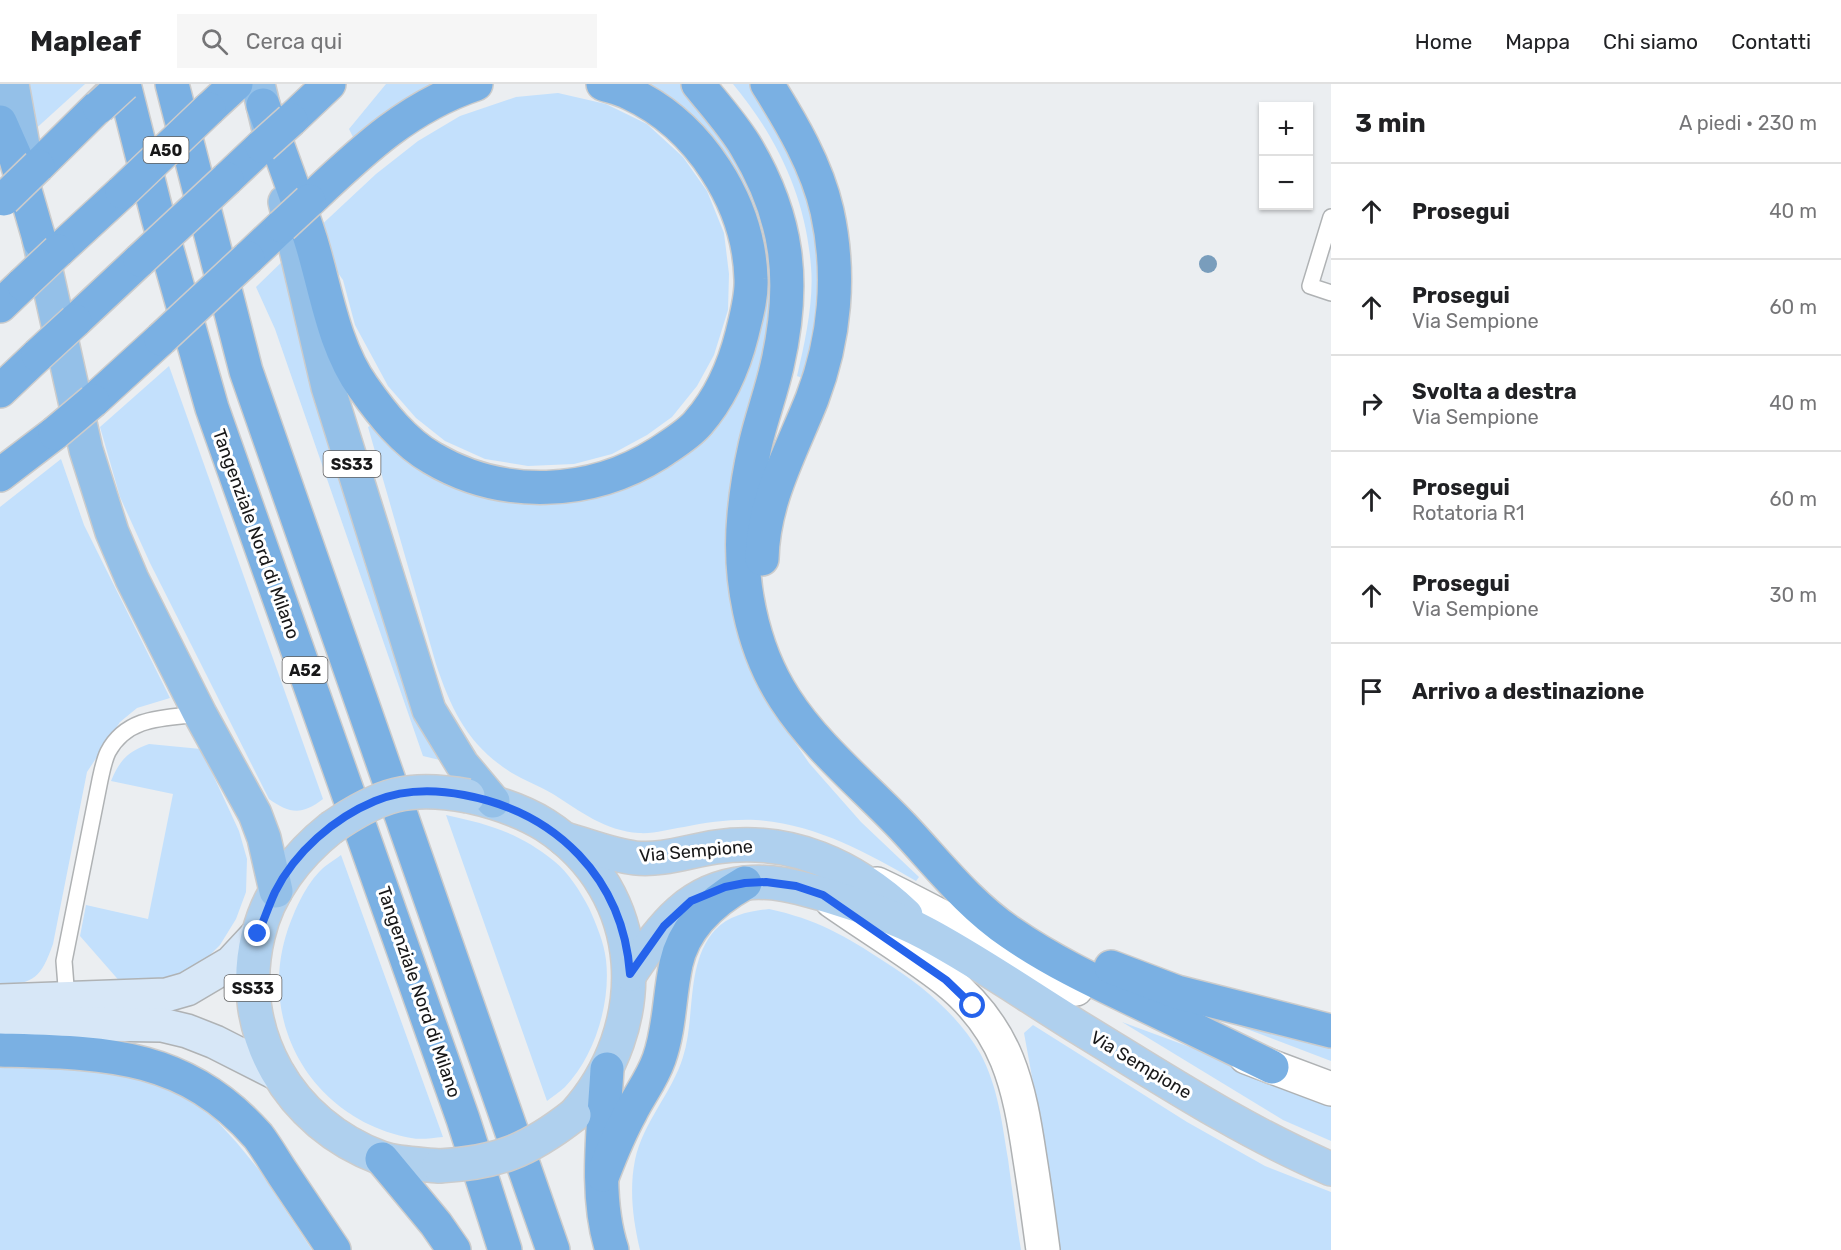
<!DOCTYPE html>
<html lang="it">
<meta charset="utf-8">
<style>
:root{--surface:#fff;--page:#f6f6f6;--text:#202124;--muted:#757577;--line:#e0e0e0}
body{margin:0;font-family:Rubik,sans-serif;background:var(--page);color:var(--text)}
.controls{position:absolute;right:18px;top:18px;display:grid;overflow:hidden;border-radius:0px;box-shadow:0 2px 4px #0004}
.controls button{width:54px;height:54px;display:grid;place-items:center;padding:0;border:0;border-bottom:2px solid var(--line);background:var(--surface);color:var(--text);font:30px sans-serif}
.stop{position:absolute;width:18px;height:18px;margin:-14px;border:4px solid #2563eb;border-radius:50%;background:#fff}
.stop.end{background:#2563eb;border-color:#fff;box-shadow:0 2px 6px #0008}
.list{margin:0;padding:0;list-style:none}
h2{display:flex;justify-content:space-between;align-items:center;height:78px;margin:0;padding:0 24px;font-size:26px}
h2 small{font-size:20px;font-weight:400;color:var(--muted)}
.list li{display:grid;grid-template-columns:39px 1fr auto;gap:18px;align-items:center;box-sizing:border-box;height:96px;padding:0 24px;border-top:2px solid var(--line)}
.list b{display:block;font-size:22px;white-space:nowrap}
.list p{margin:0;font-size:20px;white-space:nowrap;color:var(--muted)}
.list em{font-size:20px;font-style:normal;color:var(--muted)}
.icon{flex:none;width:33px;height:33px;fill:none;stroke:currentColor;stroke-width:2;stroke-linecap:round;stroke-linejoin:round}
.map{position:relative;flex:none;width:1331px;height:1166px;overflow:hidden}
header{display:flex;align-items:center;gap:36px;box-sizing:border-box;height:84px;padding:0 30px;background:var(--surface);border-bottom:2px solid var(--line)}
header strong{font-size:28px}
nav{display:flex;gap:33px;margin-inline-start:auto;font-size:21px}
.search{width:420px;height:54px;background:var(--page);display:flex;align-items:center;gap:15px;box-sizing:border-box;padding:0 21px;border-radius:0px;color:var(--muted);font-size:22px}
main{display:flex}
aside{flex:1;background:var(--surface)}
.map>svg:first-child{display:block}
.green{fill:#c3e0fc}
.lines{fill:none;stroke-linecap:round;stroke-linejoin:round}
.service-casing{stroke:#afb2b4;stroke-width:18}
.tertiary-casing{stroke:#afb2b4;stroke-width:36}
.secondary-casing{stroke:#afb2b4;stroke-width:36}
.primary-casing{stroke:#ccc;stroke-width:36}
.trunk-casing{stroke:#ccc;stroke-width:36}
.motorway-casing{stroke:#ccc;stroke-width:36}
.service{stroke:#fff;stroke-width:15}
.tertiary{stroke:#fff;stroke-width:33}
.secondary{stroke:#d7e7f7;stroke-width:33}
.primary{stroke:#afd0ee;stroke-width:33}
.trunk{stroke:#94c0e8;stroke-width:33}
.motorway{stroke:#7ab0e3;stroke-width:33}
.primary-bridge-casing{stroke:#ccc;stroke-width:36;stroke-linecap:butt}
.motorway-bridge-casing{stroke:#ccc;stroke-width:36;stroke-linecap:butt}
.primary-bridge{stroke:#afd0ee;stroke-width:33}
.motorway-bridge{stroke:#7ab0e3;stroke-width:33}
.tree{fill:#799dbc}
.route{stroke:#2563eb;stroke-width:8}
.labels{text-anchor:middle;stroke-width:6;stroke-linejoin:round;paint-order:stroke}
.shield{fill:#fff;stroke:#5d5d5e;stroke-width:1.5}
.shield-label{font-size:16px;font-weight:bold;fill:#181819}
.street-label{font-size:18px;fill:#181819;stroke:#fff}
</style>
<header>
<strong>Mapleaf</strong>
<div class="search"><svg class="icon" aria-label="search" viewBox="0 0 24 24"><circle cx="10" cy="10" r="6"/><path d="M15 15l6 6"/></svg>Cerca qui</div>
<nav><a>Home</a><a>Mappa</a><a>Chi siamo</a><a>Contatti</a></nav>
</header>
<main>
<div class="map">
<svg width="1331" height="1166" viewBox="0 0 1331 1166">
<rect width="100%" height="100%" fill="#ebeef1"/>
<g class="green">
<polygon points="25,0 85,0 31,49"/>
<path d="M386,0h50c-31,14 -57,32 -82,55l-5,-10z"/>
<path d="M650,0h35l69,102 20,78 -4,69 -36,158 48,232 27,40 52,59 58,55 -3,4c-50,-29 -101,-57 -160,-61 -24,-1 -49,2 -72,7 -15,2 -30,7 -45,6 -34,-2 -59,-22 -86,-39 -13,-8 -28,-13 -41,-21 -43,-27 -60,-61 -76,-109l-68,-237 7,-4 189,77 172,-107c5,-9 11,-19 14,-29 16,-41 23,-105 7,-148 -7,-19 -16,-36 -26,-53 -19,-32 -48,-61 -81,-79z"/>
<path d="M733,0h18l30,47 30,78 8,56 -1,45 -13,69 -8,-3c8,-33 17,-76 14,-109 -5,-70 -34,-130 -78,-183z"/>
<polygon points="558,9 606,20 647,40 683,73 707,107 724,149 729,190 728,226 714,271 697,302 672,333 647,351 612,370 574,380 528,382 485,375 445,357 416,334 388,302 355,241 343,196 323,168 316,146 376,90 418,57 460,32 516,13"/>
<polygon points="290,170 444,677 423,672 275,245 256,203"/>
<path d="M169,282l154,433c-21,16 -33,15 -54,0l-119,-236 -30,-66 -20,-70z"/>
<path d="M61,375l23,66 86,173 -33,10 -17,14 -33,50 -34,172c-12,33 -18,40 -53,41v-478z"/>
<path d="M149,660l52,5 38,82 8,28 -1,33 -10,27 -16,26 -22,22 -25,11 -51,6 -42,-48 6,-31 62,14 25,-125 -62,-13c9,-21 16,-29 38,-37z"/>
<path d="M446,731c42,9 74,18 108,46 15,12 26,30 35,47 7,16 15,34 17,52 5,42 -11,96 -41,127 -5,5 -12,9 -18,14z"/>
<path d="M341,771l102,282c-11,1 -22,3 -32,1 -97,-18 -154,-113 -124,-206 7,-21 19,-48 35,-63 5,-5 13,-9 19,-14z"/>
<path d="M769,825c47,10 77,27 116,53 37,23 73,53 95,91 18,33 22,70 28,106 4,30 8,61 13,91h-381c-7,-30 -11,-60 -5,-90 8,-38 37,-67 48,-103 13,-41 2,-93 32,-127 14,-15 35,-19 54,-21z"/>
<polygon points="1215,933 1331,962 1331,977"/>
<polygon points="1122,938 1331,1015 1331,1057 1283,1036"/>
<polygon points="1033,941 1187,1038 1265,1082 1331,1108 1331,1166 1059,1166 1043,1053 1024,949"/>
<polygon points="0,978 112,989 155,1000 188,1015 216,1036 237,1059 259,1086 312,1166 0,1166"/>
</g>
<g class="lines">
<defs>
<g id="service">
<polyline points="1331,133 1310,202 1331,209"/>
<path d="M67,915l-3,-38 36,-181c2,-9 4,-20 8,-28 19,-36 57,-34 92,-38"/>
</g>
<g id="tertiary">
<path d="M877,800c68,32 132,70 199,105"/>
<path d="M832,817c37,26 77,50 113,78 63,50 74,106 85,180 5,31 9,61 13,91"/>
<polyline points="1246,973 1331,1005"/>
</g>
<g id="secondary">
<polyline points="0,917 166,911 187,905 231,879 258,850"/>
<polyline points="0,941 91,940 162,941 187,947 215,958 278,990"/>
</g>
<g id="primary">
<path d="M468,712c27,6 53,14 77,29 104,67 108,203 29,290"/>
<path d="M331,744c-34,27 -63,64 -73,108 -23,96 31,188 123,222 17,6 39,6 58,8"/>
<path d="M564,755c23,6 47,16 71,19 27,3 54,-7 81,-11 74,-11 138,19 190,68"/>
<path d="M630,890c31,-45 56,-85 116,-91 27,-3 51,4 76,11 35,11 72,22 105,40 52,28 101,62 151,93 82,50 164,104 253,142"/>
</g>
<g id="trunk">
<polyline points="12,0 27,84"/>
<polyline points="258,0 270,50"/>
<polyline points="285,118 328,303 429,626 462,680 493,717"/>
<polyline points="39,155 86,366 112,448 132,495 200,630 255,730 264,754 276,807"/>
</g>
<g id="motorway">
<polyline points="124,0 158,134 212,324 463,1035 505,1166"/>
<polyline points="172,0 246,287 553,1166"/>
<path d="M698,0c16,20 34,40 47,61 44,73 51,138 32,221 -6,27 -16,53 -22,80 -5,22 -9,46 -11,69 -6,62 7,132 41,184 31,48 78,86 117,127 35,37 66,78 109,107 39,27 81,47 123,67 46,22 92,45 138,67"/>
<path d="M263,21c16,45 34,91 48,136 15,49 22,104 52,146 19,27 41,55 69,71 71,42 159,38 227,-5 13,-9 29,-18 39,-30 22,-25 36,-57 44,-89 4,-17 10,-37 9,-55 -2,-76 -52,-154 -122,-186 -8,-4 -17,-6 -26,-9"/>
<polyline points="209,25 236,0"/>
<polyline points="291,36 329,0"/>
<polyline points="0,38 15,72 40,158"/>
<polyline points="38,82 118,3"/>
<polyline points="227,95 262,62"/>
<path d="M309,117c52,-49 98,-94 167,-117"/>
<polyline points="58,167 122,108"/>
<polyline points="248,174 282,142"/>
<polyline points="0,222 23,200"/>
<polyline points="75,237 140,176"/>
<polyline points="0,307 38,271"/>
<polyline points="93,317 161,255"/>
<polyline points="0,391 55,349"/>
<path d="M762,475c1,-58 29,-107 50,-160 23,-60 29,-125 15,-188 -10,-45 -36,-89 -60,-127"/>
<polyline points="1111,883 1177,908 1331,947"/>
<path d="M0,966c103,3 184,2 258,86 9,12 17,26 25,38 17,25 34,51 51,76"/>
<path d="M607,985c-3,57 -13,127 5,181"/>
<polyline points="382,1075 436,1140 454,1166"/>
<path d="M603,1091c8,-21 17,-43 28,-63 9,-18 21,-33 28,-53 11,-31 10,-63 17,-95 8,-37 37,-63 69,-81"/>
</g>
</defs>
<use href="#service" class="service-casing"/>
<use href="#tertiary" class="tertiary-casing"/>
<use href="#secondary" class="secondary-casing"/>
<use href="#primary" class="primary-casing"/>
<use href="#trunk" class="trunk-casing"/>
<use href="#motorway" class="motorway-casing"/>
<use href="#service" class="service"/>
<use href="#tertiary" class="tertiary"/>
<use href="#secondary" class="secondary"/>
<use href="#primary" class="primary"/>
<use href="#trunk" class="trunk"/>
<use href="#motorway" class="motorway"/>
<defs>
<g id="primary-bridge">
<path d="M331,744c49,-34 78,-43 137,-32"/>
<path d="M439,1082c58,-3 89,-15 135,-51"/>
</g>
<g id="motorway-bridge">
<polyline points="99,23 124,0"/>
<polyline points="262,62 291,36"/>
<polyline points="122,108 209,25"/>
<polyline points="4,115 38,82"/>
<polyline points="282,142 309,117"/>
<polyline points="140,176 227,95"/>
<polyline points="23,200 58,167"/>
<polyline points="161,255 248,174"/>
<polyline points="38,271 75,237"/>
<polyline points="55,349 93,317"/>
</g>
</defs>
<use href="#primary-bridge" class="primary-bridge-casing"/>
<use href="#motorway-bridge" class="motorway-bridge-casing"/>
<use href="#primary-bridge" class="primary-bridge"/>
<use href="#motorway-bridge" class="motorway-bridge"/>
</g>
<circle class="tree" cx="1208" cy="180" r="9"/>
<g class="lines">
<path class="route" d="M258,850c6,-14 11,-29 17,-42 20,-40 59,-74 100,-91 29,-12 58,-12 89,-6 92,17 159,83 166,179l34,-48 27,-25 34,-14 20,-4 21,-1 30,4 27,9 123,85 27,26"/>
</g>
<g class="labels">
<g class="shield">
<rect x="143.5" y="53" width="45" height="26" rx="4.5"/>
<rect x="323.5" y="367" width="57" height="26" rx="4.5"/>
<rect x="282.5" y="573" width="45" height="26" rx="4.5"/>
<rect x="224.5" y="891" width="57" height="26" rx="4.5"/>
</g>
<g class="shield-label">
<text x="166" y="72">A50</text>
<text x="352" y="386">SS33</text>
<text x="305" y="592">A52</text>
<text x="253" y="910">SS33</text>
</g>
<g class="street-label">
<text transform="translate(256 450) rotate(70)" y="6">Tangenziale Nord di Milano</text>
<text transform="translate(696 767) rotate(-5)" y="6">Via Sempione</text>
<text transform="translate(419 908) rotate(71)" y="6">Tangenziale Nord di Milano</text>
<text transform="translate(1141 981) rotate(31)" y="6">Via Sempione</text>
</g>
</g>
</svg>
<div class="controls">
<button>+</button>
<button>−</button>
</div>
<div class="stop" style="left:973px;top:922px"></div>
<div class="stop end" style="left:258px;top:850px"></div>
</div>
<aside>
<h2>3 min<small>A piedi · 230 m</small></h2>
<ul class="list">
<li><svg class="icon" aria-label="ahead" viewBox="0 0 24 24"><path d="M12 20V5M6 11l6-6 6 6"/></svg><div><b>Prosegui</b></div><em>40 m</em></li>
<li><svg class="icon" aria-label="ahead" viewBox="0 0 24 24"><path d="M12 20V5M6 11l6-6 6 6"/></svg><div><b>Prosegui</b><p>Via Sempione</p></div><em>60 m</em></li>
<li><svg class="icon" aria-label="right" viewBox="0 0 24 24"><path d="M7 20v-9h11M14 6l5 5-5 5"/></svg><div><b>Svolta a destra</b><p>Via Sempione</p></div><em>40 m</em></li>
<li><svg class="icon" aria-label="ahead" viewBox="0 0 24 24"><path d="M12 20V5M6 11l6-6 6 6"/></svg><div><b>Prosegui</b><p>Rotatoria R1</p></div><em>60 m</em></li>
<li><svg class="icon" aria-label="ahead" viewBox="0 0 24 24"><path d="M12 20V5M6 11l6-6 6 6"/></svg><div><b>Prosegui</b><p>Via Sempione</p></div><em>30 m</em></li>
<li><svg class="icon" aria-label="arrive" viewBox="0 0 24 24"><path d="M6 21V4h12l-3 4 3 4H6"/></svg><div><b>Arrivo a destinazione</b></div></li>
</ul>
</aside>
</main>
